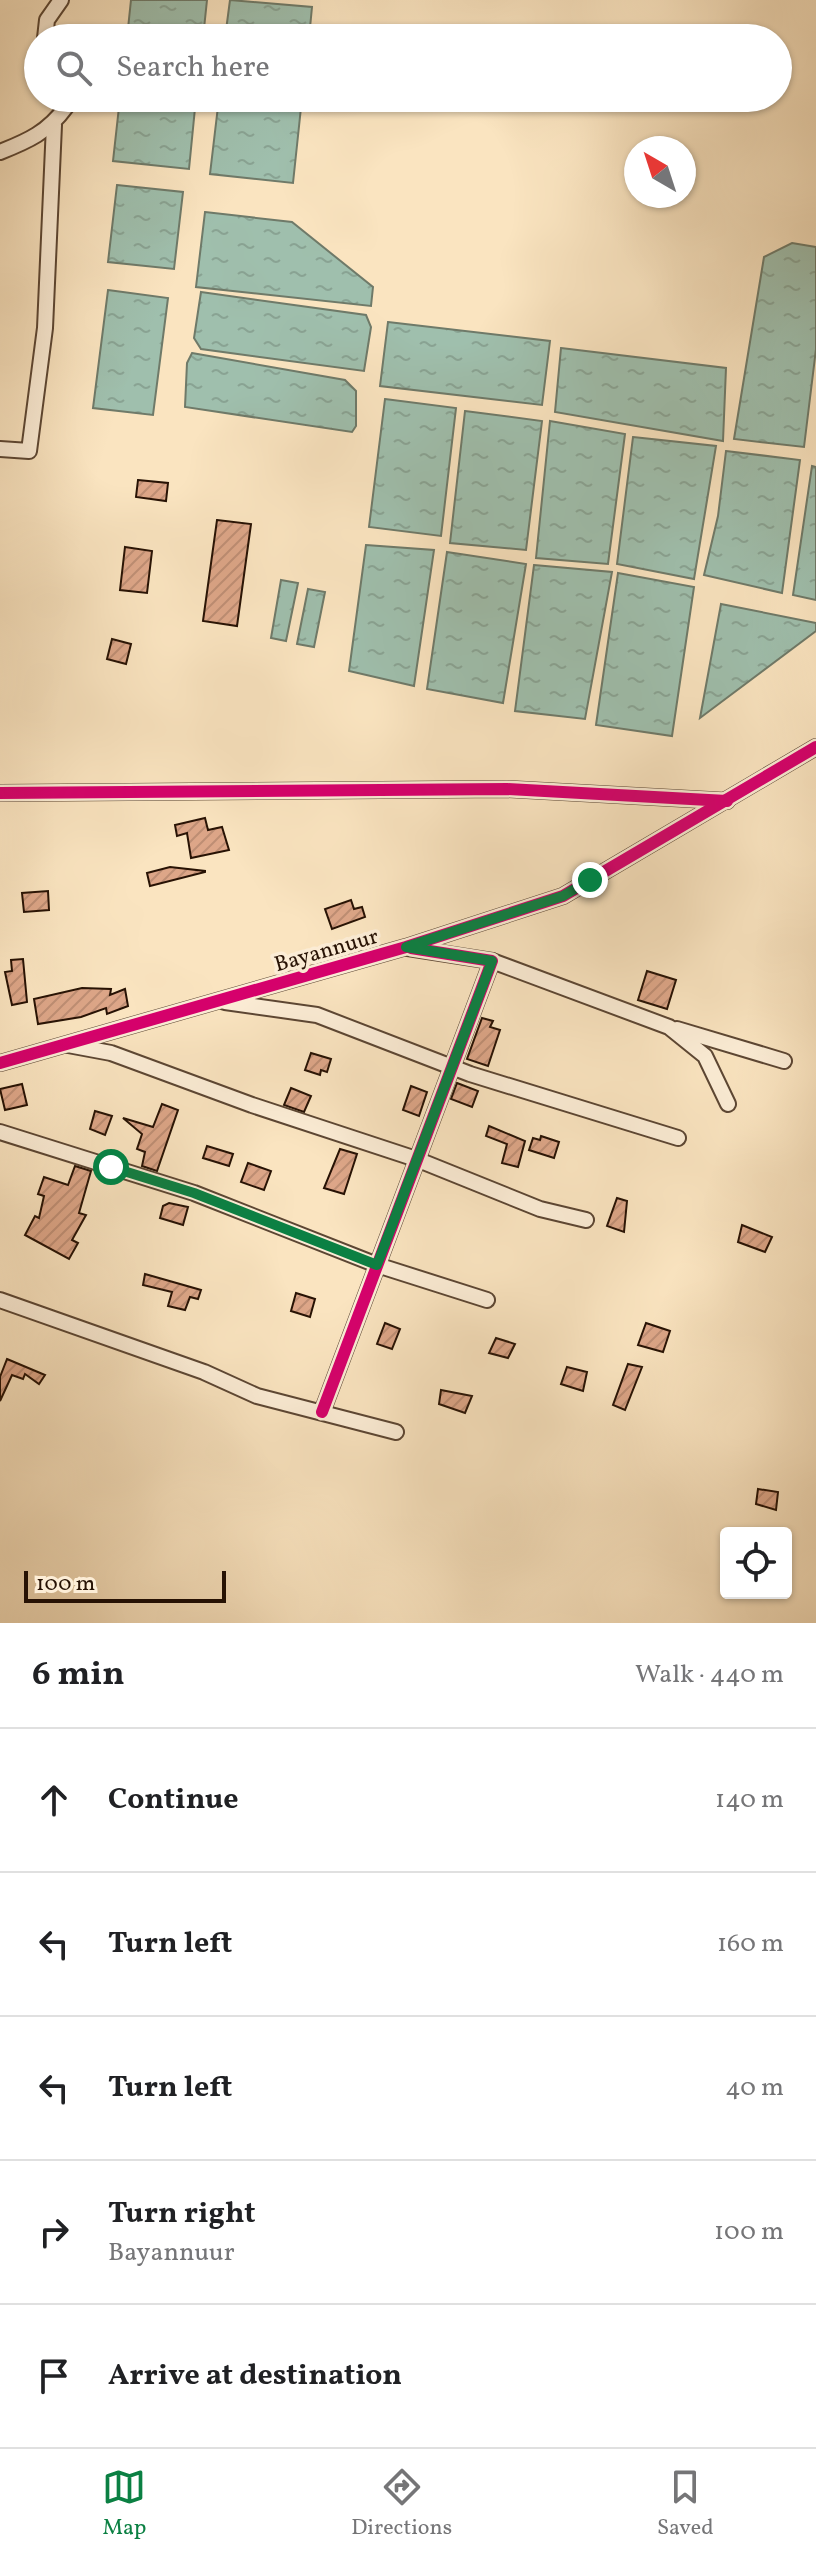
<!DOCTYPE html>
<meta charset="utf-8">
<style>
:root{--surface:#fff;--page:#f6f6f6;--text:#202124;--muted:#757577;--line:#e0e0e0;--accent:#0b8043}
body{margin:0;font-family:Vollkorn,serif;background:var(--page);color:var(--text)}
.controls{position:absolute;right:24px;bottom:24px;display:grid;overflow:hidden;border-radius:8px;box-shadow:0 2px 6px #0004}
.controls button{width:72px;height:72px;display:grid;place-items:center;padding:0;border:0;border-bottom:2px solid var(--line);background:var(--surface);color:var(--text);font:40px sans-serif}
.compass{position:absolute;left:624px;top:136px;width:72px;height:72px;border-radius:50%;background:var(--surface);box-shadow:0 2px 6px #0004;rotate:321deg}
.scale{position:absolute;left:24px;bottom:20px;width:202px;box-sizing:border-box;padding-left:8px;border:4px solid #271204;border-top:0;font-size:22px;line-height:28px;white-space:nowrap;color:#271204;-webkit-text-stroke:6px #fcedd6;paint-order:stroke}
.stop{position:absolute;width:24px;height:24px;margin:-18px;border:6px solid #0b8043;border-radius:50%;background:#fff}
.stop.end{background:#0b8043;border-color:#fff;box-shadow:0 2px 8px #0008}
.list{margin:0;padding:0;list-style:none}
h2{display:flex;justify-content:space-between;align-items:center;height:104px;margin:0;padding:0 32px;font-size:34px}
h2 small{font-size:26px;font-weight:400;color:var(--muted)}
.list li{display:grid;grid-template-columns:52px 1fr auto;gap:24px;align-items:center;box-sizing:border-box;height:144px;padding:0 32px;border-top:2px solid var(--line)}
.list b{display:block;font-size:30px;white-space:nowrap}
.list p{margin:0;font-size:26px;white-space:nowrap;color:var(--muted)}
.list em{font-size:26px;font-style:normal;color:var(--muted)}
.icon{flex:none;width:44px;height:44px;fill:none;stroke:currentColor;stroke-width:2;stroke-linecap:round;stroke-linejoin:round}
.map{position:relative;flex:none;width:816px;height:1623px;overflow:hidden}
.search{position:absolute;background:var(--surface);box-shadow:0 2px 6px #0004;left:24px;right:24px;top:24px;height:88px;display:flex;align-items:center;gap:20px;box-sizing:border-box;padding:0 28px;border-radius:44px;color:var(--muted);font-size:30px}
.sheet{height:824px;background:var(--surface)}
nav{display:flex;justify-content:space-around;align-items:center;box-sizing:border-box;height:112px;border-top:2px solid var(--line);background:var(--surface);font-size:22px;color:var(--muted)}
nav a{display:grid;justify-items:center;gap:4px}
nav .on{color:var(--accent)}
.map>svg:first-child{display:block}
.water{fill:url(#water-ripples);stroke:#6f7a69;stroke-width:2}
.building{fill:url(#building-hatch);stroke:#271204;stroke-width:2}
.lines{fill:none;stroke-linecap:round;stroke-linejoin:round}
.street-casing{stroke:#5c4633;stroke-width:18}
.street{stroke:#fcedd6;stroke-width:14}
.cycleway-casing{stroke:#fcedd6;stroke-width:17}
.cycleway{stroke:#d6006c;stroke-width:12}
.route{stroke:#0b8043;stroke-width:10}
.labels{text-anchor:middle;stroke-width:7;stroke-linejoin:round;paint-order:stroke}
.street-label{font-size:22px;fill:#271204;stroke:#fcedd6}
</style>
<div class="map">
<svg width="816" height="1623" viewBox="0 0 816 1623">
<defs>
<pattern id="water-ripples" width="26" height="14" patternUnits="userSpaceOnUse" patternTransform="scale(2)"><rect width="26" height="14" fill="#9fbfad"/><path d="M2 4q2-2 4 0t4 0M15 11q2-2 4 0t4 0" fill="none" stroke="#89a393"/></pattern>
<pattern id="building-hatch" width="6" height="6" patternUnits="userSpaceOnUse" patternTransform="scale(2)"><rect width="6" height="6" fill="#dda688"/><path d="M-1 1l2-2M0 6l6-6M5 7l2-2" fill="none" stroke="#be8e74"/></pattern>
</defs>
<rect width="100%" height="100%" fill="#fae4c0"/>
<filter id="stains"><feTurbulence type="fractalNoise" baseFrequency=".0025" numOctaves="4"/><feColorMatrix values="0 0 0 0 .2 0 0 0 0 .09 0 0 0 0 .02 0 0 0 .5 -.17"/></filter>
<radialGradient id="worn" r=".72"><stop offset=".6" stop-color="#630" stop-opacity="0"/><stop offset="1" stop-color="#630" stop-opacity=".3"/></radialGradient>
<g class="water">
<polygon points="131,0 207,0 203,38 127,38"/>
<polygon points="230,0 312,7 309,38 225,38"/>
<polygon points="120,98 196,98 189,169 113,161"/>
<polygon points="219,98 302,98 293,183 210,174"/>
<polygon points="117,185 183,192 174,269 108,262"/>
<polygon points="205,212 292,222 373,287 371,306 196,287"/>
<polygon points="792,243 816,247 816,349 804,447 734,439 764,257"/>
<polygon points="108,290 168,298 153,415 93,408"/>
<polygon points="201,292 366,315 371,327 364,371 201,349 194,338"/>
<polygon points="388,322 550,341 542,405 380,386"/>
<polygon points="561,348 726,368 723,441 555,412"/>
<polygon points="192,353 345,380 356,391 356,426 352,432 185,407 187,363"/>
<polygon points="385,399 456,408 441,536 369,527"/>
<polygon points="465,411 542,421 526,550 450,543"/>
<polygon points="550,421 625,434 608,564 536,558"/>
<polygon points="633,437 716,446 694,579 617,564"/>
<polygon points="726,451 800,460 782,593 704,575 718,516"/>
<polygon points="812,466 816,467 816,600 793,595"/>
<polygon points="366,545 434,550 414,686 349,671"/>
<polygon points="447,552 526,564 503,703 427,689"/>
<polygon points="534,565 612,572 585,719 515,711"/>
<polygon points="618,573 694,587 672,736 596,725"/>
<polygon points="281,580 298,583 286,641 271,638"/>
<polygon points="308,589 325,592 314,647 297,644"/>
<polygon points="721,604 816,623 816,631 700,718"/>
</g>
<g class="building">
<polygon points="138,480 168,483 166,501 136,497"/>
<polygon points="217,520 251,524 237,626 203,621"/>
<polygon points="125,547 152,551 147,593 120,590"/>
<polygon points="112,639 131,644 126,664 107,659"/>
<polygon points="205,818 208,830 222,827 229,850 191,858 187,833 177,836 175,825"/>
<polygon points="170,867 205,871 205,872 150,886 147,873"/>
<polygon points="48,891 49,910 24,912 22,893"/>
<polygon points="351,900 354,909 362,907 365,917 332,929 325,909"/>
<polygon points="23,959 27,1002 12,1005 5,972 12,971 11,960"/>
<polygon points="647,971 676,980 667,1009 638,1000"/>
<polygon points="82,988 111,989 110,995 125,989 128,1006 107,1014 106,1008 81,1017 38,1024 34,999"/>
<polygon points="482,1018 493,1021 490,1027 500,1030 488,1066 467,1059"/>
<polygon points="311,1053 331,1059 327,1072 321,1070 320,1075 305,1070"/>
<polygon points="457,1083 478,1091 472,1107 451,1099"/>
<polygon points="22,1084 27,1105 5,1110 0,1089"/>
<polygon points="411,1086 427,1092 419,1116 403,1110"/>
<polygon points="291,1088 311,1096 304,1112 284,1105"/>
<polygon points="162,1104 178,1110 157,1171 142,1166 145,1152 137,1149 142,1134 123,1118 153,1127"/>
<polygon points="95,1111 112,1116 105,1135 90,1129"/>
<polygon points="489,1126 525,1141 518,1167 502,1163 507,1144 486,1136"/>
<polygon points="541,1136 559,1142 554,1158 529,1150 533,1138 540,1140"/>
<polygon points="207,1146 233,1154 229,1166 203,1158"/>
<polygon points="340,1149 357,1154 344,1194 324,1188"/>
<polygon points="248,1163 271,1171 264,1190 241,1182"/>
<polygon points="75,1166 91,1171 79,1213 86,1215 72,1240 78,1243 69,1259 25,1235 35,1216 39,1218 44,1196 38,1194 44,1177 68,1185"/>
<polygon points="617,1198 627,1201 624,1232 607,1226"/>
<polygon points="169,1203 188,1207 183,1225 160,1218 163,1206"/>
<polygon points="742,1225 772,1237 765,1252 738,1242"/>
<polygon points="145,1274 201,1290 198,1299 190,1297 185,1310 168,1306 172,1292 143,1285"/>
<polygon points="296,1293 315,1299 310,1317 291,1311"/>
<polygon points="385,1323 400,1329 392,1349 377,1344"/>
<polygon points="646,1323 670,1331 663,1352 638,1345"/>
<polygon points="496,1338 515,1344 508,1358 489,1353"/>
<polygon points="7,1359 45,1375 39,1384 25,1374 23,1379 12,1375 0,1401 0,1377"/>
<polygon points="628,1364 642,1367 625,1410 613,1405"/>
<polygon points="567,1367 587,1372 583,1391 561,1384"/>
<polygon points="441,1390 472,1396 465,1413 439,1404"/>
<polygon points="758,1489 778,1492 776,1510 756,1504"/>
</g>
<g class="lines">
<defs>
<g id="street">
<polyline points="45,38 47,20 61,0"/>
<path d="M0,152c28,-11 48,-20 66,-45l-4,-9"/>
<polyline points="0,449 29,451 45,328 54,125"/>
<polyline points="0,793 507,789 727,801"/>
<polyline points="492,961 669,1027 705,1056 728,1104"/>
<polyline points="225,1002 317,1015 470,1074 678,1138"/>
<polyline points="677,1029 784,1061"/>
<polyline points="68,1045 111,1053 252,1105 416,1159 540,1209 586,1220"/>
<polyline points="0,1063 406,947 563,896 816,747"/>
<polyline points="0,1132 194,1193 377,1265 487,1300"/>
<polyline points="0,1300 204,1372 257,1396 396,1432"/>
<polyline points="322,1412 492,961 408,948"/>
</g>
</defs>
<use href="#street" class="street-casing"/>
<use href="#street" class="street"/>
<defs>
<g id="cycleway">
<polyline points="0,793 507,789 727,801"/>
<polyline points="0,1063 406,947 563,896 816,747"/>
<polyline points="322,1412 492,961 411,948"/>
</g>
</defs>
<use href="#cycleway" class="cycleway-casing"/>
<use href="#cycleway" class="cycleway"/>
</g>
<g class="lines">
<polyline class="route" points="111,1167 194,1193 377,1265 492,961 406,947 563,896 590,880"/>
</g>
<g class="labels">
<g class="street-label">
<text transform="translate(326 949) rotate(-16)" y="8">Bayannuur</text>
</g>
</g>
<rect width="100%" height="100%" filter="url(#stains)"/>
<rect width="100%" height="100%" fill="url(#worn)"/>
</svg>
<div class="controls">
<button><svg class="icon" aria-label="locate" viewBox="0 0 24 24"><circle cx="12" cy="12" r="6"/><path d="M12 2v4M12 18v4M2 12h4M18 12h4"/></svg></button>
</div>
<svg class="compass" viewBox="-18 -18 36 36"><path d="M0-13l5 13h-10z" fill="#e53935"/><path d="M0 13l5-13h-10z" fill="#757577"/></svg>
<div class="scale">100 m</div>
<div class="stop" style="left:111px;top:1167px"></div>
<div class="stop end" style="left:590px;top:880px"></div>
<div class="search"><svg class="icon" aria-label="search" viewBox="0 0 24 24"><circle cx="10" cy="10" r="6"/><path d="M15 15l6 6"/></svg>Search here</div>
</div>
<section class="sheet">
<h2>6 min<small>Walk · 440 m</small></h2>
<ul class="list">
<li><svg class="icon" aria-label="ahead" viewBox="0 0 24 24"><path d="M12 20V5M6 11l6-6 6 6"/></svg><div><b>Continue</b></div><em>140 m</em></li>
<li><svg class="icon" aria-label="left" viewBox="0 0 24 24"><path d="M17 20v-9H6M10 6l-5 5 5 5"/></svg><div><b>Turn left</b></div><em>160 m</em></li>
<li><svg class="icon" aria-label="left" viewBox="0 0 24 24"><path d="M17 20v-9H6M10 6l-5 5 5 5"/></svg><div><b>Turn left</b></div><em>40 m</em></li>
<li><svg class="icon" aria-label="right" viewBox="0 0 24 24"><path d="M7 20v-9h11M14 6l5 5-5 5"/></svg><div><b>Turn right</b><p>Bayannuur</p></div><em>100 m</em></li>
<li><svg class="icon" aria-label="arrive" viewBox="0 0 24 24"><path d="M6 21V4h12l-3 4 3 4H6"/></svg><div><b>Arrive at destination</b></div></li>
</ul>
</section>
<nav>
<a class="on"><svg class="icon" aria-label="map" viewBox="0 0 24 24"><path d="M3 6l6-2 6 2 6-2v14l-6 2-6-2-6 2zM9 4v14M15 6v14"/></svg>Map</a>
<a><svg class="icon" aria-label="directions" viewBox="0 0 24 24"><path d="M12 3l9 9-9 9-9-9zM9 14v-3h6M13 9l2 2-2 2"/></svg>Directions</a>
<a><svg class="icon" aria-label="saved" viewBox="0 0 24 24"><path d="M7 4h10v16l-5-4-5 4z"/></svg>Saved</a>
</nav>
